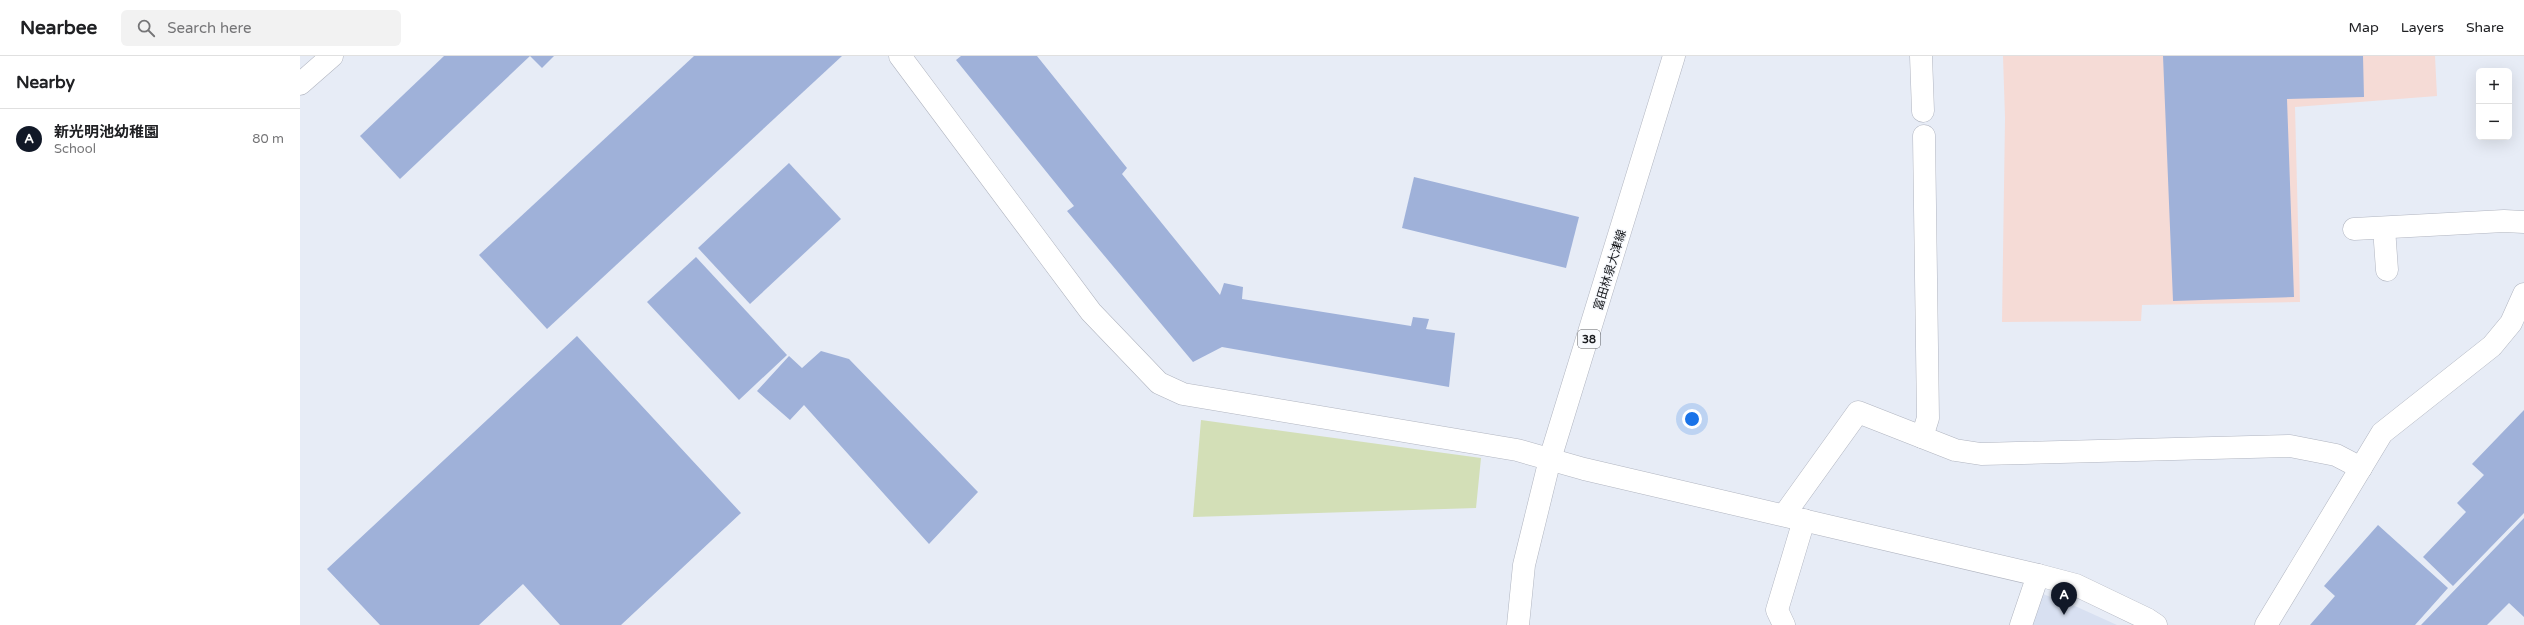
<!DOCTYPE html>
<meta charset="utf-8">
<style>
:root{--surface:#fff;--page:#f2f2f2;--text:#202124;--muted:#757577;--line:#e0e0e0;--accent:#111827}
body{margin:0;font-family:"Varela Round","Noto Sans JP",sans-serif;background:var(--page);color:var(--text)}
.controls{position:absolute;right:12px;top:12px;display:grid;overflow:hidden;border-radius:6px;box-shadow:0 4px 16px #0002}
.controls button{width:36px;height:36px;display:grid;place-items:center;padding:0;border:0;border-bottom:1px solid var(--line);background:var(--surface);color:var(--text);font:20px sans-serif}
.you{position:absolute;left:1392px;top:363px;width:14px;height:14px;margin:-10px;border:3px solid #fff;border-radius:50%;background:#1a73e8;box-shadow:0 0 0 6px #1a73e833}
.badge{display:grid;place-items:center;width:26px;height:26px;border-radius:50%;background:var(--accent);color:#fff;font-size:13px;font-weight:700}
.pin{position:absolute;translate:-50% -33px;filter:drop-shadow(0 1px 2px #0008)}
.pin::after{content:'';position:absolute;top:21px;width:14px;height:12px;background:inherit;clip-path:polygon(0 0,100% 0,50% 100%)}
.list{margin:0;padding:0;list-style:none}
h2{display:flex;justify-content:space-between;align-items:center;height:52px;margin:0;padding:0 16px;font-size:17px}
h2 small{font-size:13px;font-weight:400;color:var(--muted)}
.list li{display:grid;grid-template-columns:26px 1fr auto;gap:12px;align-items:center;box-sizing:border-box;height:60px;padding:0 16px;border-top:1px solid var(--line)}
.list b{display:block;font-size:15px;white-space:nowrap}
.list p{margin:0;font-size:13px;white-space:nowrap;color:var(--muted)}
.list em{font-size:13px;font-style:normal;color:var(--muted)}
.icon{flex:none;width:22px;height:22px;fill:none;stroke:currentColor;stroke-width:2;stroke-linecap:round;stroke-linejoin:round}
.map{position:relative;flex:none;width:2224px;height:569px;overflow:hidden}
header{display:flex;align-items:center;gap:24px;box-sizing:border-box;height:56px;padding:0 20px;background:var(--surface);border-bottom:1px solid var(--line)}
header strong{font-size:19px}
nav{display:flex;gap:22px;margin-inline-start:auto;font-size:14px}
.search{width:280px;height:36px;background:var(--page);display:flex;align-items:center;gap:10px;box-sizing:border-box;padding:0 14px;border-radius:6px;color:var(--muted);font-size:15px}
main{display:flex}
aside{flex:1;background:var(--surface)}
.map>svg:first-child{display:block}
.commercial{fill:#f5dbd6}
.built{fill:#d8e0f1}
.green{fill:#d3dfb7}
.building{fill:#9fb1d9}
.lines{fill:none;stroke-linecap:round;stroke-linejoin:round}
.minor-casing{stroke:#b1b5c0;stroke-width:23}
.major-casing{stroke:#b1b5c0;stroke-width:23}
.minor{stroke:#fff;stroke-width:22}
.major{stroke:#fff;stroke-width:22}
.labels{text-anchor:middle;stroke-width:3;stroke-linejoin:round;paint-order:stroke}
.shield{fill:#f7f9fd;stroke:#5a5c60;stroke-width:1}
.shield-label{font-size:11px;font-weight:bold;fill:#17191d}
.street-label{font-size:12px;fill:#17191d;stroke:#f7f9fd}
</style>
<header>
<strong>Nearbee</strong>
<div class="search"><svg class="icon" aria-label="search" viewBox="0 0 24 24"><circle cx="10" cy="10" r="6"/><path d="M15 15l6 6"/></svg>Search here</div>
<nav><a>Map</a><a>Layers</a><a>Share</a></nav>
</header>
<main>
<aside>
<h2>Nearby<small></small></h2>
<ul class="list">
<li><span class="badge">A</span><div><b>新光明池幼稚園</b><p>School</p></div><em>80 m</em></li>
</ul>
</aside>
<div class="map">
<svg width="2224" height="569" viewBox="0 0 2224 569">
<rect width="100%" height="100%" fill="#e7ecf6"/>
<polygon class="commercial" points="1703,0 2135,0 2137,40 1995,51 2000,246 1842,249 1841,265 1702,266 1705,62"/>
<polygon class="built" points="1740,537 1775,550 1817,569 1728,569"/>
<polygon class="green" points="901,364 1181,402 1176,452 893,461"/>
<g class="building">
<polygon points="144,0 230,0 100,123 60,80"/>
<polygon points="230,0 254,0 242,12"/>
<polygon points="394,0 542,0 247,273 179,199"/>
<polygon points="661,0 737,0 827,112 822,118 920,239 924,227 943,231 942,243 1111,270 1113,261 1129,263 1126,273 1155,277 1149,331 922,291 893,306 767,155 774,150 656,4"/>
<polygon points="1863,0 2063,0 2064,41 1987,43 1994,241 1873,245"/>
<polygon points="489,107 541,163 450,248 398,192"/>
<polygon points="1114,121 1279,161 1266,212 1102,172"/>
<polygon points="396,201 487,299 439,344 347,246"/>
<polygon points="277,280 441,457 321,569 260,569 223,528 179,569 80,569 27,513"/>
<polygon points="521,295 549,303 678,436 629,488 504,349 490,364 457,335 489,300 502,312"/>
<polygon points="2224,354 2224,457 2153,530 2123,501 2166,456 2157,447 2184,419 2172,408"/>
<polygon points="2224,462 2224,561 2209,547 2187,569 2121,569"/>
<polygon points="2078,469 2148,532 2115,569 2010,569 2035,540 2024,530"/>
</g>
<g class="lines">
<defs>
<g id="minor">
<polyline points="600,0 791,256 859,327 883,338 1217,394 1284,413 1738,519 1776,529 1847,563 1856,569"/>
<polyline points="1621,0 1623,55"/>
<polyline points="2084,172 2087,214"/>
<polyline points="2054,173 2204,165 2224,166"/>
<polyline points="1622,381 1628,362 1624,80"/>
<polyline points="1484,459 1558,356 1655,394 1681,398 1990,390 2036,399 2061,412"/>
<polyline points="1484,569 1477,554 1504,464"/>
<polyline points="1721,569 1738,519"/>
<polyline points="1966,569 2082,377 2192,290 2211,267 2224,238"/>
</g>
<g id="major">
<polyline points="0,28 32,0"/>
<polyline points="1218,569 1224,509 1250,403 1374,0"/>
</g>
</defs>
<use href="#minor" class="minor-casing"/>
<use href="#major" class="major-casing"/>
<use href="#minor" class="minor"/>
<use href="#major" class="major"/>
</g>
<g class="labels">
<rect class="shield" x="1278" y="274" width="22" height="18" rx="3"/>
<g class="shield-label">
<text x="1289" y="287">38</text>
</g>
<g class="street-label">
<text transform="translate(1310 214) rotate(-73)" y="4">富田林泉大津線</text>
</g>
</g>
</svg>
<div class="controls">
<button>+</button>
<button>−</button>
</div>
<div class="you"></div>
<div class="pin badge" style="left:1764px;top:559px">A</div>
</div>
</main>
